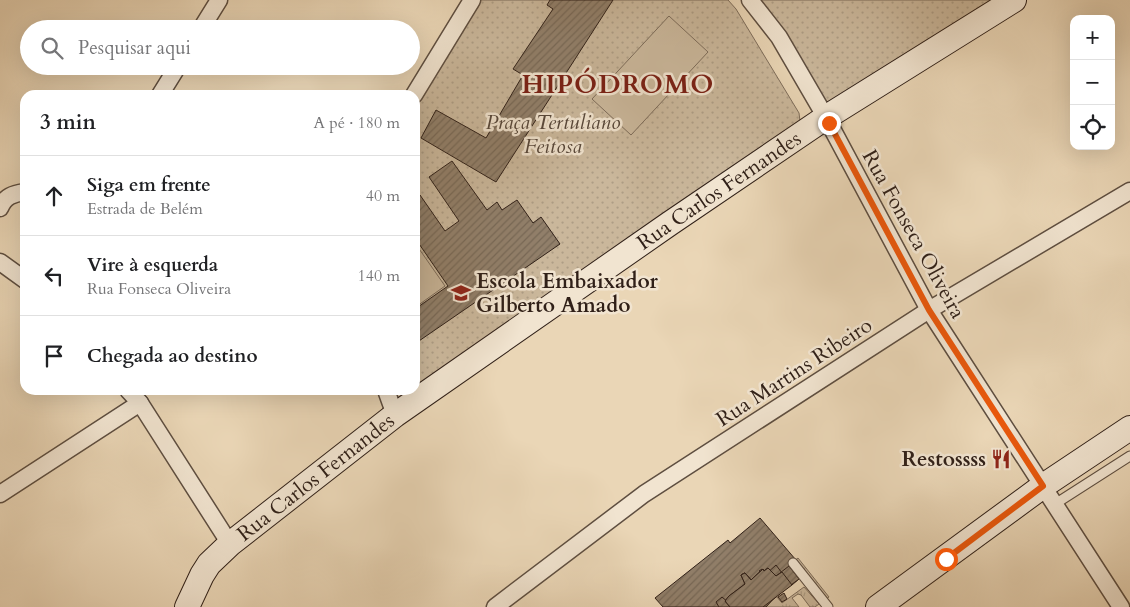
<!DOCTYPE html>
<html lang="pt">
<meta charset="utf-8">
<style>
:root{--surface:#fff;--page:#f6f6f6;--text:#202124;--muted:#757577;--line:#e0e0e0}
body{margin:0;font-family:Cardo,serif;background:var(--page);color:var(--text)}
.controls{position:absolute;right:15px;top:15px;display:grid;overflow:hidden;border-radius:10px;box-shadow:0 5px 20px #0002}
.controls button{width:45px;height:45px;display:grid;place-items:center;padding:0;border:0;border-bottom:1px solid var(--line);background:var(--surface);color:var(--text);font:25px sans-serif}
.stop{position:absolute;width:15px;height:15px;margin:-11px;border:4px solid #ea580c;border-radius:50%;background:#fff}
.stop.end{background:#ea580c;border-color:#fff;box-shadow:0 1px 5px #0008}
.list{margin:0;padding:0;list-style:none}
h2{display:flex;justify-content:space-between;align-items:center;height:65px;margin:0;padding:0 20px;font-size:21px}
h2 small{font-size:16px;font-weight:400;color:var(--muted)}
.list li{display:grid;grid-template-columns:32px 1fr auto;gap:15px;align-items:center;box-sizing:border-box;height:80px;padding:0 20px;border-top:1px solid var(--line)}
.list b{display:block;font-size:19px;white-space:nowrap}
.list p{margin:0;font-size:16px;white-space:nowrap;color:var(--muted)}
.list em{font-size:16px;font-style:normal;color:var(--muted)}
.icon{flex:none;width:28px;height:28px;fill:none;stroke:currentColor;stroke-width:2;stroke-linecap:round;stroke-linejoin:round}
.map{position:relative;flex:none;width:1130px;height:607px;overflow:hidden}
.search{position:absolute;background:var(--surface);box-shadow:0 5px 20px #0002;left:20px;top:20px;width:400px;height:55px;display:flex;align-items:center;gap:12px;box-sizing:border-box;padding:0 18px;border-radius:28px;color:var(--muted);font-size:19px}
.panel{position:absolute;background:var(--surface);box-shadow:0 5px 20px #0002;left:20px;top:90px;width:400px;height:305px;border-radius:15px}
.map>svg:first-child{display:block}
.grass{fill:url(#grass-tufts);stroke:#7d6c5a}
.park{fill:url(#park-dots);stroke:#7d6c5a}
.pitch{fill:#cab79b;stroke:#7d6c5a}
.building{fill:url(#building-hatch);stroke:#302018}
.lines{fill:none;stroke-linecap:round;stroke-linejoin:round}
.lane-casing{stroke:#5e4e40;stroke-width:11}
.street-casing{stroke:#5e4e40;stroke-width:19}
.secondary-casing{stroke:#302018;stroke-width:26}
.lane{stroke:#f1e4d0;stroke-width:9}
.street{stroke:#f1e4d0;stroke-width:16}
.secondary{stroke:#f1e4d0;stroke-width:24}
.route{stroke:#ea580c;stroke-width:6}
.labels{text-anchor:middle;stroke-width:5;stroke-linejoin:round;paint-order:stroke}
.park-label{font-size:21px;font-style:italic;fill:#564639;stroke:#f1e4d0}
.street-label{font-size:21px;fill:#302018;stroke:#f1e4d0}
.poi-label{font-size:21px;font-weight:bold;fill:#302018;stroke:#f1e4d0;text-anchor:start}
.district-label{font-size:26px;font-weight:bold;letter-spacing:1px;fill:#7a1f14;stroke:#f1e4d0}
</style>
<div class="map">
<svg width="1130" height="607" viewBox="0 0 1130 607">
<defs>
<pattern id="grass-tufts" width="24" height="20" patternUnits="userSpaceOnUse" patternTransform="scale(1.25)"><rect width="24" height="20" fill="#cab79b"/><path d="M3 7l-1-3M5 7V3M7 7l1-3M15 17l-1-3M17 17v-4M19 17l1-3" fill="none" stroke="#ae9d85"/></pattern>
<pattern id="park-dots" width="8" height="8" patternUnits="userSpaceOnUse" patternTransform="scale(1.25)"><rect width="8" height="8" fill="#cab79b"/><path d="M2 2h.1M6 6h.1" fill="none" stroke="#ae9d85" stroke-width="1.8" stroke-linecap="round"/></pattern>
<pattern id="building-hatch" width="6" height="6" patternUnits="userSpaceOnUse" patternTransform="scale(1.25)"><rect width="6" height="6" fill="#917f6a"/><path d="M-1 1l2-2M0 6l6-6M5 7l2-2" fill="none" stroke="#776856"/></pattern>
</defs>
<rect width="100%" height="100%" fill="#ead6b6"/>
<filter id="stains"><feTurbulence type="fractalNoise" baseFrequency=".004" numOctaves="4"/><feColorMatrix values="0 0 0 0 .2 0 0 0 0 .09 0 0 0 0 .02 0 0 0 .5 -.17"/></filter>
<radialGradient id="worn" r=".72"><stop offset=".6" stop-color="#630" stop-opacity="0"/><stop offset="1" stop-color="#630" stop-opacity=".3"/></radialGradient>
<g class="grass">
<polygon points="798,558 829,597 825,600 793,562"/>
<polygon points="804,587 819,604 815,607 810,607 801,595 798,594 792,598 799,607 766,607 776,596 782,603"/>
</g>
<g class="park">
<polygon points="479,0 728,0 736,9 799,113 800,121 409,394 399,394 394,390 415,390 415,103"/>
<polygon points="755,0 1001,0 829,102 824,101"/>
</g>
<g class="pitch">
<polygon points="669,16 708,52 631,135 592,99"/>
<polygon points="415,243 445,286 417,306 415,303"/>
</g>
<g class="building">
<polygon points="550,0 613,0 496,182 421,138 436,110 486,138 523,75 513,69 553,9 547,5"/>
<polygon points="452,161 487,210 497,202 502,210 517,200 533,223 541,217 560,244 416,343 415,309 448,286 415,238 415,199 420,195 445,231 459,221 429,177"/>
<polygon points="760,518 796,560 789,566 799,579 792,585 782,572 776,576 768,568 764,571 763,569 751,580 745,573 741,575 745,584 729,596 725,601 730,607 663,607 655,598 728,540 730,543"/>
<polygon points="776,565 791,585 763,607 719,607 716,602 722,597 729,603 749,587 741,575 745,573 751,580 761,573 759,571 762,569 766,574"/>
<polygon points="789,566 799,579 776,596 766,607 730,607 725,601 727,600 729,603 749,587 741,575 745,573 751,580 763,569 764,571 768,568 776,576"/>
<polygon points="768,568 776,576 782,572 792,585 763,607 730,607 725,601 729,596 745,584 741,575 745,573 751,580 763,569 764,571"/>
<polygon points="784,593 787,599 782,602 778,597"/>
</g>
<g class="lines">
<defs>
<g id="lane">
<polyline points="1055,504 1130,456"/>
<polyline points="793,563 828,607"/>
</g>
<g id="street">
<polyline points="750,0 779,37 829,123 929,310 1121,607"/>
<polyline points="201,29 219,0"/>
<polyline points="160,95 178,66"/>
<polyline points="414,95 472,0"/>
<path d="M0,208c5,-12 13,-14 25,-16"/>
<polyline points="0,262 25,280"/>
<polyline points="128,390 140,403 230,544"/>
<polyline points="386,390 395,415"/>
<polyline points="0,494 140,403"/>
<polyline points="495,607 644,494 929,310 1130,191"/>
</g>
<g id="secondary">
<path id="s1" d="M187,607l15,-32 7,-11 21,-20 165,-129 274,-191 156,-106 189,-118"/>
<polyline points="878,607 1043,486 1130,428"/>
</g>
</defs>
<use href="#lane" class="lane-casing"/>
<use href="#street" class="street-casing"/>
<use href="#secondary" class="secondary-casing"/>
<use href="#lane" class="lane"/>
<use href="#street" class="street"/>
<use href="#secondary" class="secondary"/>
</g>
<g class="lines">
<polyline class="route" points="829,123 929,310 1043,486 946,559"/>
</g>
<defs>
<symbol id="school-bare" viewBox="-9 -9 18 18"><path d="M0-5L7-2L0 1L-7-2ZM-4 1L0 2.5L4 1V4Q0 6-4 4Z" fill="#8f2418" stroke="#f1e4d0" stroke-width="2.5" paint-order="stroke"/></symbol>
<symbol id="restaurant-bare" viewBox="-9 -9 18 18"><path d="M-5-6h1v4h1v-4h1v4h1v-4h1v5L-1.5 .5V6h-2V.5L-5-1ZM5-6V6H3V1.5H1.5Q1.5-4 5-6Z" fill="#8f2418" stroke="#f1e4d0" stroke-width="2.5" paint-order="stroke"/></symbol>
</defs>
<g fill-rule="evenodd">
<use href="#school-bare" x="447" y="279" width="28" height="28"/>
<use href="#restaurant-bare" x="987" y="445" width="28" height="28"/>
</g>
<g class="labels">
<g class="park-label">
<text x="553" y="129">Praça Tertuliano<tspan x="553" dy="24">Feitosa</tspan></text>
</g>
<g class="street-label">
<text dy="7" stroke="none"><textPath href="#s1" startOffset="681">Rua Carlos Fernandes</textPath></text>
<text transform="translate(914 234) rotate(61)" y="7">Rua Fonseca Oliveira</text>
<text transform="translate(794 372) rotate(-33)" y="7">Rua Martins Ribeiro</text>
<text dy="7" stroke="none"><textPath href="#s1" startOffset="186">Rua Carlos Fernandes</textPath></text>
</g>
<g class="poi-label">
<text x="476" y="288">Escola Embaixador<tspan x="476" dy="24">Gilberto Amado</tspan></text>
<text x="986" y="466" text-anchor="end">Restossss</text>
</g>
<g class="district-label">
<text x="618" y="93">HIPÓDROMO</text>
</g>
</g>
<rect width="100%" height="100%" filter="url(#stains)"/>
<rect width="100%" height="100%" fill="url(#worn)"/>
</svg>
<div class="controls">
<button>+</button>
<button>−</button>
<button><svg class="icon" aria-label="locate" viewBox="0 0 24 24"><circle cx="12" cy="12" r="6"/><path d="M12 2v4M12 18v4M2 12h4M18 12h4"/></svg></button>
</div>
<div class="stop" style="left:946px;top:559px"></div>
<div class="stop end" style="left:829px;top:123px"></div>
<div class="search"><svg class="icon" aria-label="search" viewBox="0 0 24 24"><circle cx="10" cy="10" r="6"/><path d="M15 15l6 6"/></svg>Pesquisar aqui</div>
<section class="panel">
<h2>3 min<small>A pé · 180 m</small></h2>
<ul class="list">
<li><svg class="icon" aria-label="ahead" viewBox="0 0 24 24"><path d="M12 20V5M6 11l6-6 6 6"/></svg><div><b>Siga em frente</b><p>Estrada de Belém</p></div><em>40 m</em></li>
<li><svg class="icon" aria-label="left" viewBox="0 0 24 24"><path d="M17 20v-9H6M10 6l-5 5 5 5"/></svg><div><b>Vire à esquerda</b><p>Rua Fonseca Oliveira</p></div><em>140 m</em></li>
<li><svg class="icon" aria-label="arrive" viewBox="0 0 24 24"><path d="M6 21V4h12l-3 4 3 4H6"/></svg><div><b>Chegada ao destino</b></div></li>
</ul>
</section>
</div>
